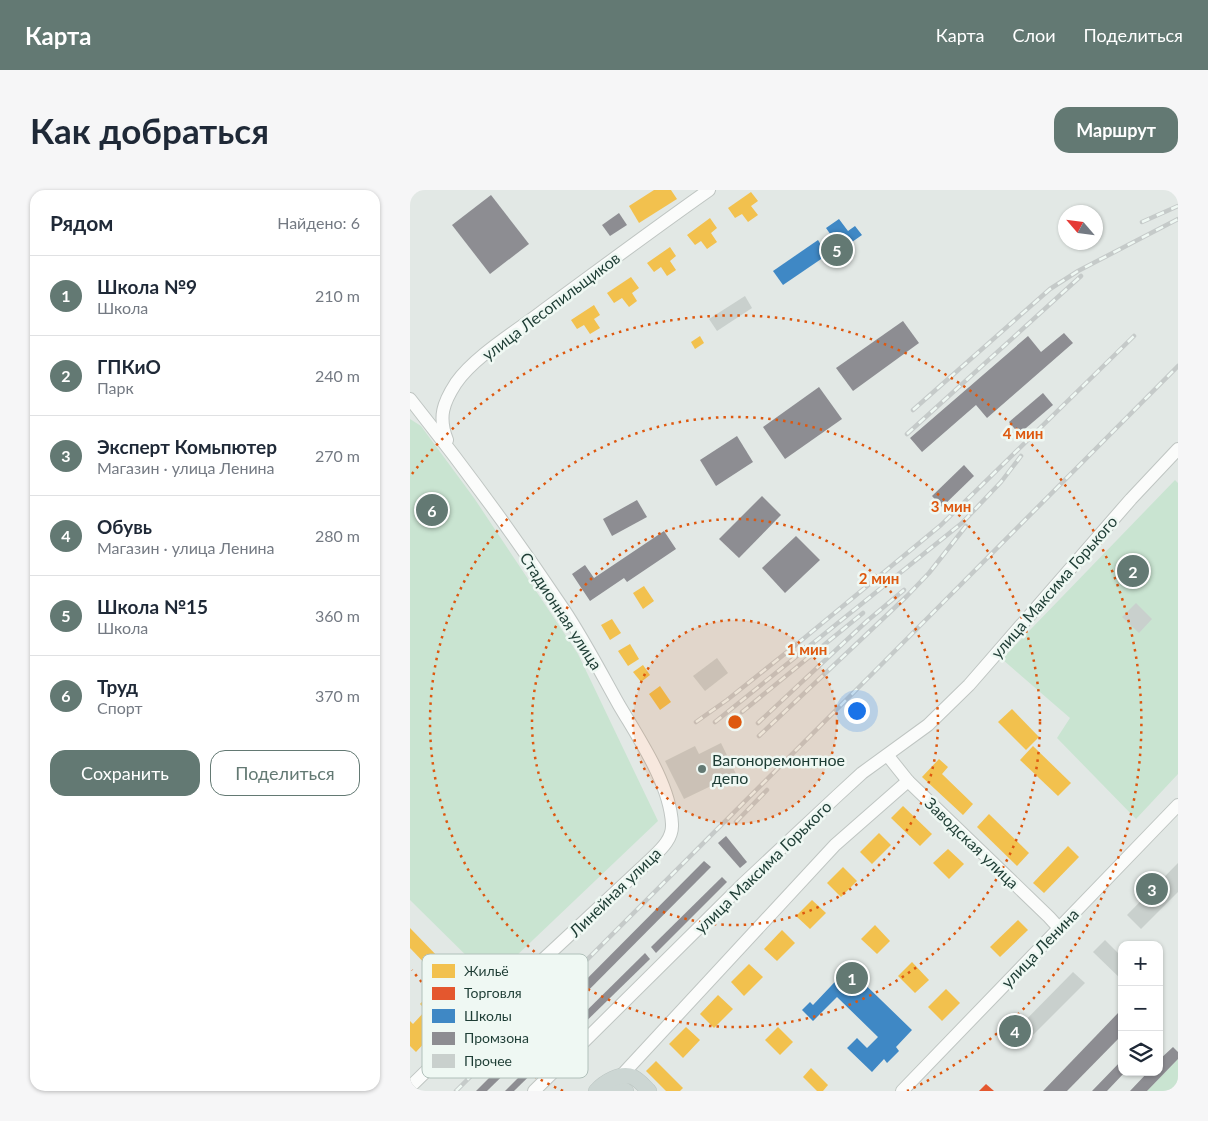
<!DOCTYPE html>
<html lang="ru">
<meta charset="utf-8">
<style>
:root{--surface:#fff;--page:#f6f6f7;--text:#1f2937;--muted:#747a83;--line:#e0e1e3;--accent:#637973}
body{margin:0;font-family:Lato,sans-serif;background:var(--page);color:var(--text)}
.controls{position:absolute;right:15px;bottom:15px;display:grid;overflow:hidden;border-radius:10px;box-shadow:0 1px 4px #0004}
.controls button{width:45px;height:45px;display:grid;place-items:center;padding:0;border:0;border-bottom:1px solid var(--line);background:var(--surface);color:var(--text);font:25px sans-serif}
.compass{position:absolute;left:648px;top:15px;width:45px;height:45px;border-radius:50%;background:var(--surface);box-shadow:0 1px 4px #0004;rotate:298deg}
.you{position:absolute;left:446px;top:520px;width:18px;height:18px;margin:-12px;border:4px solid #fff;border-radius:50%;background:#1a73e8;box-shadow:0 0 0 8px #1a73e833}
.badge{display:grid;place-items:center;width:32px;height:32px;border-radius:50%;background:var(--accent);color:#fff;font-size:16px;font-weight:700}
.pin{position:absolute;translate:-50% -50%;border:2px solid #fff;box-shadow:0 1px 5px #0006}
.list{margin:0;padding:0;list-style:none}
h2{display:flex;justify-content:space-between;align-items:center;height:65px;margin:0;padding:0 20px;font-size:21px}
h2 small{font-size:16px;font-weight:400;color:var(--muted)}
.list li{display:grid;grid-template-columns:32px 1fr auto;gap:15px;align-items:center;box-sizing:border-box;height:80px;padding:0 20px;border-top:1px solid var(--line)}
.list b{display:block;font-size:19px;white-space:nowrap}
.list p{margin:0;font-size:16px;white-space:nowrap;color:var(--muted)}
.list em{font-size:16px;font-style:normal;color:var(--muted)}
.actions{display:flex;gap:10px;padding:15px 20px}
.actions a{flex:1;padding:11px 0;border:1px solid var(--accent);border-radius:15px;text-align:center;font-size:18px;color:var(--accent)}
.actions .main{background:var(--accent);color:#fff}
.icon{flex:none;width:28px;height:28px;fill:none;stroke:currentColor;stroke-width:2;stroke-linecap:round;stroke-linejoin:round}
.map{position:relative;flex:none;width:768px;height:901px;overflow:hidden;border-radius:15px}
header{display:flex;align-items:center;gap:30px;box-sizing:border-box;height:70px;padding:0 25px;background:var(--accent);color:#fff}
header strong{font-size:24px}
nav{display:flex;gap:28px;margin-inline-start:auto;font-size:18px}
.intro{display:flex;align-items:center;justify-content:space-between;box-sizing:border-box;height:120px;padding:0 30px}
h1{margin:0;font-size:35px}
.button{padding:12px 22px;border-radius:15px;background:var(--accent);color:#fff;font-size:18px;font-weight:700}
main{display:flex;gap:30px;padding:0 30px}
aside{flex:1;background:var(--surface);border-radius:15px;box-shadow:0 1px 4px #0004}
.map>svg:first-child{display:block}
.green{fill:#c9e4d1}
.homes{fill:#f2c14e}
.shops{fill:#e4572e}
.schools{fill:#3f88c5}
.industry{fill:#8d8d92}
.building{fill:#c9d0cd}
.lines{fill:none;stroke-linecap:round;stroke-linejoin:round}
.minor-casing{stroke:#bfc5c2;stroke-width:14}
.major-casing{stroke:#bbc5c2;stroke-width:16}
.minor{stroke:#fbfcfb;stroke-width:12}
.major{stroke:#ccd6d3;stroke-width:15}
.rail-casing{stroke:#c5cac9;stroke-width:4.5}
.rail{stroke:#eff8f3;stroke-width:2.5;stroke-dasharray:8;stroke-linecap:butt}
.ring{fill:none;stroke:#de580e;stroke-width:2.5;stroke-dasharray:2.5 5}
.poi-dot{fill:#637973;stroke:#eff8f3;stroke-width:2}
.labels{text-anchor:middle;stroke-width:5;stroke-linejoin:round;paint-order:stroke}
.street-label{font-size:16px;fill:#1e3d35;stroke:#eff8f3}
.poi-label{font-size:16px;fill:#1e3d35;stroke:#eff8f3;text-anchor:start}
.key{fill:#eff8f3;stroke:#b0c0ba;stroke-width:1}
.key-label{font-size:14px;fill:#1e3d35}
.centre{fill:#de580e;stroke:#eff8f3;stroke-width:2.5}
.ring-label{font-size:15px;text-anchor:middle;font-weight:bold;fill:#de580e;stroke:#eff8f3;stroke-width:5;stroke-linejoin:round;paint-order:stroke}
</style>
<header>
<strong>Карта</strong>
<nav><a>Карта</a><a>Слои</a><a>Поделиться</a></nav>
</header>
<div class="intro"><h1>Как добраться</h1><a class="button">Маршрут</a></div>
<main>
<aside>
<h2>Рядом<small>Найдено: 6</small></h2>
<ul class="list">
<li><span class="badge">1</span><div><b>Школа №9</b><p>Школа</p></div><em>210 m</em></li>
<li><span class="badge">2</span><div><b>ГПКиО</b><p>Парк</p></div><em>240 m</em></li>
<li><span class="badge">3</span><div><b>Эксперт Комьпютер</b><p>Магазин · улица Ленина</p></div><em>270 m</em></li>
<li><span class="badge">4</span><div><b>Обувь</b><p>Магазин · улица Ленина</p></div><em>280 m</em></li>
<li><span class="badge">5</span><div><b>Школа №15</b><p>Школа</p></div><em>360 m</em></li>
<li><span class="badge">6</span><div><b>Труд</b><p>Спорт</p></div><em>370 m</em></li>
</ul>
<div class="actions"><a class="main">Сохранить</a><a>Поделиться</a></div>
</aside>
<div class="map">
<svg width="768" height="901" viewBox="0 0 768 901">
<rect width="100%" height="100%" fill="#e2e8e5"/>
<g class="green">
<polygon points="0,229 11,236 64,308 168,464 248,631 81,790 0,710"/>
<polygon points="765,290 768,293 768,584 726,629 647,548 660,528 592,469"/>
<polygon points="768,869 768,901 737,901"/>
</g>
<g class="homes">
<polygon points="244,0 261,0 267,9 229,33 219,16"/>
<polygon points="341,2 348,11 341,16 348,25 338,32 332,24 325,28 318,18"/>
<polygon points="300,28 307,38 301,43 307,52 297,59 291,51 285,55 277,45"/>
<polygon points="260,57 266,66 260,71 266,80 257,86 251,77 244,82 237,73"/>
<polygon points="221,87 229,98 222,103 227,111 219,117 212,108 204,113 197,103"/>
<polygon points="184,115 190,125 184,129 190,138 180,144 174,135 167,139 161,130"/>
<polygon points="290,146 294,153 285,159 281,152"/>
<polygon points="234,396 244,411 233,419 223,403"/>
<polygon points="202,429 211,443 200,450 191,435"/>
<polygon points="220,454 229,469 218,476 208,461"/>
<polygon points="233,475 240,485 231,492 223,482"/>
<polygon points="250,496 261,512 250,520 239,504"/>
<polygon points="602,519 629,547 616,560 588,532"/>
<polygon points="623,556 661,593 648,606 610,570"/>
<polygon points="529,569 538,577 532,584 563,614 553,625 512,587"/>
<polygon points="493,616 522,644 510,656 481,628"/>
<polygon points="579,624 619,663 607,676 567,637"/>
<polygon points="469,643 481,655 462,674 450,662"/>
<polygon points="658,656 669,667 634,703 623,693"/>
<polygon points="538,659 554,674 539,689 523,673"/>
<polygon points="433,677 447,691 431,707 417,693"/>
<polygon points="402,710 416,723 400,739 386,726"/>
<polygon points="608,730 618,740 590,767 580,757"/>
<polygon points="465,735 480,751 467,764 451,749"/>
<polygon points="0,738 32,771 22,781 0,758"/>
<polygon points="372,740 385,753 367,771 354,759"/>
<polygon points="502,772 519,790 505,803 488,786"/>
<polygon points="339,774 353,787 334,806 321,792"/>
<polygon points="24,799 45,820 6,862 0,856 0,831 3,834 16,820 10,814"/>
<polygon points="536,799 550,813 532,831 518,817"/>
<polygon points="308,805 323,819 304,838 290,824"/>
<polygon points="276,837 290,850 273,868 259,854"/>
<polygon points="368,837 383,852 370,865 355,850"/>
<polygon points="246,871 273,898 270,901 256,901 236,881"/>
<polygon points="401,878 418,895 413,901 407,901 393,887"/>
</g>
<polygon class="shops" points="576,894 584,901 569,901"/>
<g class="schools">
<polygon points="429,29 438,41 445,36 452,45 422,66 416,57 425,51 416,38"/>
<polygon points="408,50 417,65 373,95 363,81"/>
<polygon points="438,778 502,840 486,857 489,861 477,873 474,869 462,882 437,858 447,848 457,858 468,847 427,807 403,831 392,820 400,812 403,815"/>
</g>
<g class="industry">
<polygon points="81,5 119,54 80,84 42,35"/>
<polygon points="209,23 217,35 200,46 192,35"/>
<polygon points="493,131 509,153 443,201 426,178"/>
<polygon points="654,143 663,153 577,228 566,215 512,262 500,248 618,146 631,162"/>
<polygon points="409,197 432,229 375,269 353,237"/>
<polygon points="633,203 643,215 609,244 599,232"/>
<polygon points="327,246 343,272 306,296 290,270"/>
<polygon points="554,275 564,286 532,317 522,306"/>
<polygon points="352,306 371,325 329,368 309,349"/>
<polygon points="227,310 237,327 202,346 193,329"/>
<polygon points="254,341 266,359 217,392 214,388 180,411 162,384 175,375 184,388"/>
<polygon points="386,346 410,370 375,403 352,378"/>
<polygon points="316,646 337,672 330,678 308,653"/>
<polygon points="294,671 301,677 143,836 136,830"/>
<polygon points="312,687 317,692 246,763 241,757"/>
<polygon points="235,763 240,769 157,850 152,845"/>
<polygon points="709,822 712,825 712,845 657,901 633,901"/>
<polygon points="130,837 136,843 77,901 66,901"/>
<polygon points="145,851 150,856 104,901 95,901"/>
<polygon points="763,857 768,862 768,869 737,901 720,901 738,882 749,882 749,870"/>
<polygon points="712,870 712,882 715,882 697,901 682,901"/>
</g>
<g class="building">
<polygon points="335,106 342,118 307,141 299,129"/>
<polygon points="726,413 742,429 729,443 712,427"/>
<polygon points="307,468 318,483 295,501 283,486"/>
<polygon points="311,553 326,584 274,609 255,571 285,556 289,564"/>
<polygon points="768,673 768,702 731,739 717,725"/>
<polygon points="695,750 712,767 712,790 683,762"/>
<polygon points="663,782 675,793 610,858 599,847"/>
</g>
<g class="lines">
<defs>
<g id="minor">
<path d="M0,209c54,68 106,139 154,211 20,30 37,63 55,95 20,34 51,79 53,119 1,16 -13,27 -23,37l-157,146 -82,80"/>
<path d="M37,250c-9,-23 -4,-37 9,-57 18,-26 59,-51 84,-70 56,-41 112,-83 169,-123"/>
<polyline points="478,566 498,591 639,727 649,738"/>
<polyline points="211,886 425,655 498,591"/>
<polyline points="124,901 333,694 427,606 452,583 518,535 559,495 721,309 768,259"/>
<polyline points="492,901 768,615"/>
</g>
<g id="major">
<polyline points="193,895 203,894 216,901"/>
<path d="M186,901c8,-9 24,-19 37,-14 6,3 11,9 16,14"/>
</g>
</defs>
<use href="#minor" class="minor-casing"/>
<use href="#major" class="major-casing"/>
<use href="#minor" class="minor"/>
<use href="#major" class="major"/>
<defs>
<g id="rail">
<polyline points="732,32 768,16"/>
<polyline points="503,220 640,99 668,81 768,29"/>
<polyline points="497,244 671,86"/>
<polyline points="332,522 453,423"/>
<polyline points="286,532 317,510 387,454 531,335 724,146"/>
<polyline points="305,532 552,333 591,292 611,266"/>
<polyline points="348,533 457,431 494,400"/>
<polyline points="349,546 497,406 519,383 556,336"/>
<polyline points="326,632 357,600"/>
<polyline points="46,901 463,483 768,176"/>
</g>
</defs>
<use href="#rail" class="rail-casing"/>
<use href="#rail" class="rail"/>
</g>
<circle cx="325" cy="532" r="102" fill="#de580e" fill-opacity=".12"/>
<g class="ring">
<circle cx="325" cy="532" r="102"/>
<circle cx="325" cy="532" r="203"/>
<circle cx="325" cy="532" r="305"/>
<path d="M153 901A407 407 0 0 1 2 780M2 284A407 407 0 1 1 497 901"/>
</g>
<circle class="poi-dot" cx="292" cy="579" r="5"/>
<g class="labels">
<g class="street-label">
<text transform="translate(141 116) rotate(-37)" y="6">улица Лесопильщиков</text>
<text transform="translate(644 397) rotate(-49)" y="6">улица Максима Горького</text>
<text transform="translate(151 421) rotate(57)" y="6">Стадионная улица</text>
<text transform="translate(562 653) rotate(44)" y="6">Заводская улица</text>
<text transform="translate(353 677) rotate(-44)" y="6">улица Максима Горького</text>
<text transform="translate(205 702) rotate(-44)" y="6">Линейная улица</text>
<text transform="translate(630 758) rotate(-46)" y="6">улица Ленина</text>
</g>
<g class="poi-label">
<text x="302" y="576">Вагоноремонтное<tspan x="302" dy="18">депо</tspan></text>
</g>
</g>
<rect x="12" y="764" width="166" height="124" rx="8" class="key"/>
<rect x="22" y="774" width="23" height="14" fill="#f2c14e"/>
<rect x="22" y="797" width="23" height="13" fill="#e4572e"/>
<rect x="22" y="819" width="23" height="14" fill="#3f88c5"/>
<rect x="22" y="842" width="23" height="13" fill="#8d8d92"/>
<rect x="22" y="864" width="23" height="14" fill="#c9d0cd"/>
<g class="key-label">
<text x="54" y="786">Жильё</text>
<text x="54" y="808">Торговля</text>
<text x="54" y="831">Школы</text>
<text x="54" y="853">Промзона</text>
<text x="54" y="876">Прочее</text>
</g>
<circle cx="325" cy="532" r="8" class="centre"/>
<g class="ring-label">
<text x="613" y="249">4 мин</text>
<text x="541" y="322">3 мин</text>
<text x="469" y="394">2 мин</text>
<text x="397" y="465">1 мин</text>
</g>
</svg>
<div class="controls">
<button>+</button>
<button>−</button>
<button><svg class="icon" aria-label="layers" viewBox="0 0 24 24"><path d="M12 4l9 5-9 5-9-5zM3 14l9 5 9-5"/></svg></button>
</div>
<svg class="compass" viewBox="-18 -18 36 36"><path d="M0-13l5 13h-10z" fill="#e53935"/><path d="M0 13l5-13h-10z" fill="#747a83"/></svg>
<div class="you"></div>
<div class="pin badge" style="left:442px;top:788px">1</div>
<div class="pin badge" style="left:723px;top:381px">2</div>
<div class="pin badge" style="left:742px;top:699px">3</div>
<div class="pin badge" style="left:605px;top:841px">4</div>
<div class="pin badge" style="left:427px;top:60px">5</div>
<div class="pin badge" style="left:22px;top:320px">6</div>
</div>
</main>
